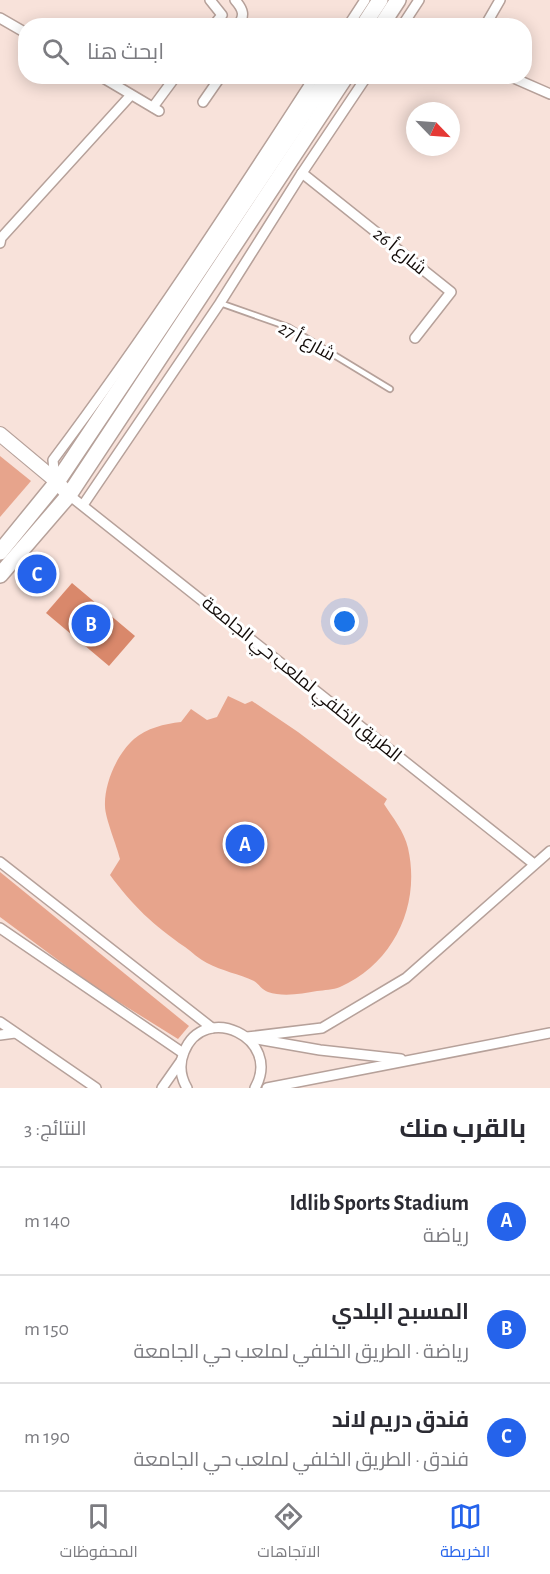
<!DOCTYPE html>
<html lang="ar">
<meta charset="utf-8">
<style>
:root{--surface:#fff;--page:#f2f2f3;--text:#2b2b33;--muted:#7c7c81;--line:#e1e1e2;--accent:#2563eb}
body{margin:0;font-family:"Alegreya Sans",Cairo,sans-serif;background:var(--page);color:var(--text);direction:rtl}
.compass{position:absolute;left:406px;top:102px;width:54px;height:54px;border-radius:50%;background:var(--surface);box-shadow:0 3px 15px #0003;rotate:115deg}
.you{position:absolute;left:345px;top:622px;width:21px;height:21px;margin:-15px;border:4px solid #fff;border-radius:50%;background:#1a73e8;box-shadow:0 0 0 9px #1a73e833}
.badge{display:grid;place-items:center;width:39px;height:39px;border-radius:50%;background:var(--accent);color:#fff;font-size:20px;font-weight:700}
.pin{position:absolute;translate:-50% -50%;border:3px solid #fff;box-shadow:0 2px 6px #0006}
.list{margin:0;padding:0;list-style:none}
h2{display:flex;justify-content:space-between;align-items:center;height:78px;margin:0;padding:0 24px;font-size:26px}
h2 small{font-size:20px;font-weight:400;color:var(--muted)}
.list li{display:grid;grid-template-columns:39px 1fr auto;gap:18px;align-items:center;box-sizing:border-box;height:108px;padding:0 24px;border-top:2px solid var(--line)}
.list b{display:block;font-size:22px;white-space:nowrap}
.list p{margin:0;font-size:20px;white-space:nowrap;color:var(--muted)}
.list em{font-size:20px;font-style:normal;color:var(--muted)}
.icon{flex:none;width:33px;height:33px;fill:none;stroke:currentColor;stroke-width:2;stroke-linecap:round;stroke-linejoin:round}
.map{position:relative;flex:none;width:550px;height:1088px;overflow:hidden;direction:ltr}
.search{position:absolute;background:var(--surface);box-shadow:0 3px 15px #0003;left:18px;right:18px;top:18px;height:66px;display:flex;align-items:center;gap:15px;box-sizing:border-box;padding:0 21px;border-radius:24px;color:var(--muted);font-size:22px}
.sheet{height:402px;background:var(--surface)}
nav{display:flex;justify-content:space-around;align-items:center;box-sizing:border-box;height:84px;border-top:2px solid var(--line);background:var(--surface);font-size:16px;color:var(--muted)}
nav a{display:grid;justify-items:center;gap:3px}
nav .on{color:var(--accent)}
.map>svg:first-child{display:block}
.green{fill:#e7a48c}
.water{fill:#d9886b}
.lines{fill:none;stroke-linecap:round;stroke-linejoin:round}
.lane-casing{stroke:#b6a19a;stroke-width:8}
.street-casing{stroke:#b6a19a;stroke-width:12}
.secondary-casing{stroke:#b6a19a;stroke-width:16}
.primary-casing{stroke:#b6a19a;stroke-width:18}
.lane{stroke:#fff;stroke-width:4.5}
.street{stroke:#fff;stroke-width:9}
.secondary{stroke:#fff;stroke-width:14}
.primary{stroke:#fff;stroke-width:15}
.labels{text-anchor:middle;stroke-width:6;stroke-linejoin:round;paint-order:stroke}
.street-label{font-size:18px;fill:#120b08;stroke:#fff}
</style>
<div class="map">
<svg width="550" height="1088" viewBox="0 0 550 1088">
<rect width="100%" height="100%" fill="#f8e2da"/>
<g class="green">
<polygon points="0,456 31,481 0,517"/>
<path d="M228,696l17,8 7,-3 46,31 89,67 -3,5c9,14 20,27 24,44 13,57 -14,115 -68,139 -7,3 -16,3 -23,4 -15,3 -35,6 -49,1 -6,-2 -9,-8 -14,-11 -15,-7 -32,-10 -47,-18 -8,-4 -15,-11 -22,-16 -32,-22 -52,-41 -75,-72l10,-16c-3,-13 -15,-41 -15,-53 -1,-22 12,-52 29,-67 13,-11 30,-15 47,-17l10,-13 16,11 10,-3z"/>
<polygon points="0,872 189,1026 178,1039 93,986 0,917"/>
</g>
<polygon class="water" points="72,583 135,636 109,666 46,613"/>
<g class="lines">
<defs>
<polyline id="lane" points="220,303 288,327 390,389"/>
<g id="street">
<polyline points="210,0 222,15 213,26"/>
<path d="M235,0c8,9 11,16 2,26"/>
<polyline points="0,18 26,33"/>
<polyline points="348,26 365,0"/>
<polyline points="402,26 419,0"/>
<polyline points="485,26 500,0"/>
<polyline points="100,76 159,111"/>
<polyline points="509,76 550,94"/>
<polyline points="203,102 221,76"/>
<polyline points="153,107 176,76"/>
<polyline points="302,173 451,292 415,338"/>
<polyline points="0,243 1,238 131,95"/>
<path d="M55,480l-2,-20c93,-124 178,-254 262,-384"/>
<polyline points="69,495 534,864"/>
<polyline points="83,505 220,303 302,173 367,76"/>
<polyline points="0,862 212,1028"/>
<polyline points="0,928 183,1053"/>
<polyline points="0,1022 96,1088"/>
<polyline points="0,1035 15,1033"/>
<polyline points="247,1037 322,1028 406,978 550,851"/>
<polyline points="257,1039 320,1050 401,1059"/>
<polyline points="162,1088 181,1061"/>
<path d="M187,1088c-7,-12 -8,-24 -3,-36 20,-51 99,-14 71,36"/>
<polyline points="267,1088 550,1033"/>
</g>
<polyline id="secondary" points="0,434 55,480 69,495"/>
<g id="primary">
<polyline points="363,26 380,0"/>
<polyline points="381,26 398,0"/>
<polyline points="0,552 57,482 329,76"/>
<polyline points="0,575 69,495 346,76"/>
</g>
</defs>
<use href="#lane" class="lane-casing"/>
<use href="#street" class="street-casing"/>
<use href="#secondary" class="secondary-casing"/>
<use href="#primary" class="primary-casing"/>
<use href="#lane" class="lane"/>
<use href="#street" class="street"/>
<use href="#secondary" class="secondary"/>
<use href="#primary" class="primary"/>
</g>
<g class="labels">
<g class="street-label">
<text transform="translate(400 251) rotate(39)" y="6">شارع أ 26</text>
<text transform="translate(307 341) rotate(29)" y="6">شارع أ 27</text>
<text transform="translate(302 679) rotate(39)" y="6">الطريق الخلفي لملعب حي الجامعة</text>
</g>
</g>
</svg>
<svg class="compass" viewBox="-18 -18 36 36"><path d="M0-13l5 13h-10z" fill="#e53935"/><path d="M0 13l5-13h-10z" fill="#7c7c81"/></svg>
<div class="you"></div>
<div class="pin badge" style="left:245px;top:844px">A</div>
<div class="pin badge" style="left:91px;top:624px">B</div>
<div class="pin badge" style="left:37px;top:574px">C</div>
<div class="search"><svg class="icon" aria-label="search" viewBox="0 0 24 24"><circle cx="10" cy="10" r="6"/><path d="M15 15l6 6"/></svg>ابحث هنا</div>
</div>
<section class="sheet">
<h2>بالقرب منك<small>النتائج: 3</small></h2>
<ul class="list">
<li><span class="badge">A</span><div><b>Idlib Sports Stadium</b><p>رياضة</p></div><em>140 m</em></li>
<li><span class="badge">B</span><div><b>المسبح البلدي</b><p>رياضة · الطريق الخلفي لملعب حي الجامعة</p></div><em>150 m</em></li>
<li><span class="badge">C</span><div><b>فندق دريم لاند</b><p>فندق · الطريق الخلفي لملعب حي الجامعة</p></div><em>190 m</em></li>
</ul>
</section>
<nav>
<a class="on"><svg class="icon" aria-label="map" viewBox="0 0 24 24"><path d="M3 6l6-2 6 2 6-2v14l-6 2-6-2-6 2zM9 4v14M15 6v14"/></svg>الخريطة</a>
<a><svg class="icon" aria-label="directions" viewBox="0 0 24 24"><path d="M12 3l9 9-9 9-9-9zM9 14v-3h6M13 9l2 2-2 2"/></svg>الاتجاهات</a>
<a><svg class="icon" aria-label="saved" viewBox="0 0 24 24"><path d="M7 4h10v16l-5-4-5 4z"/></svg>المحفوظات</a>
</nav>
